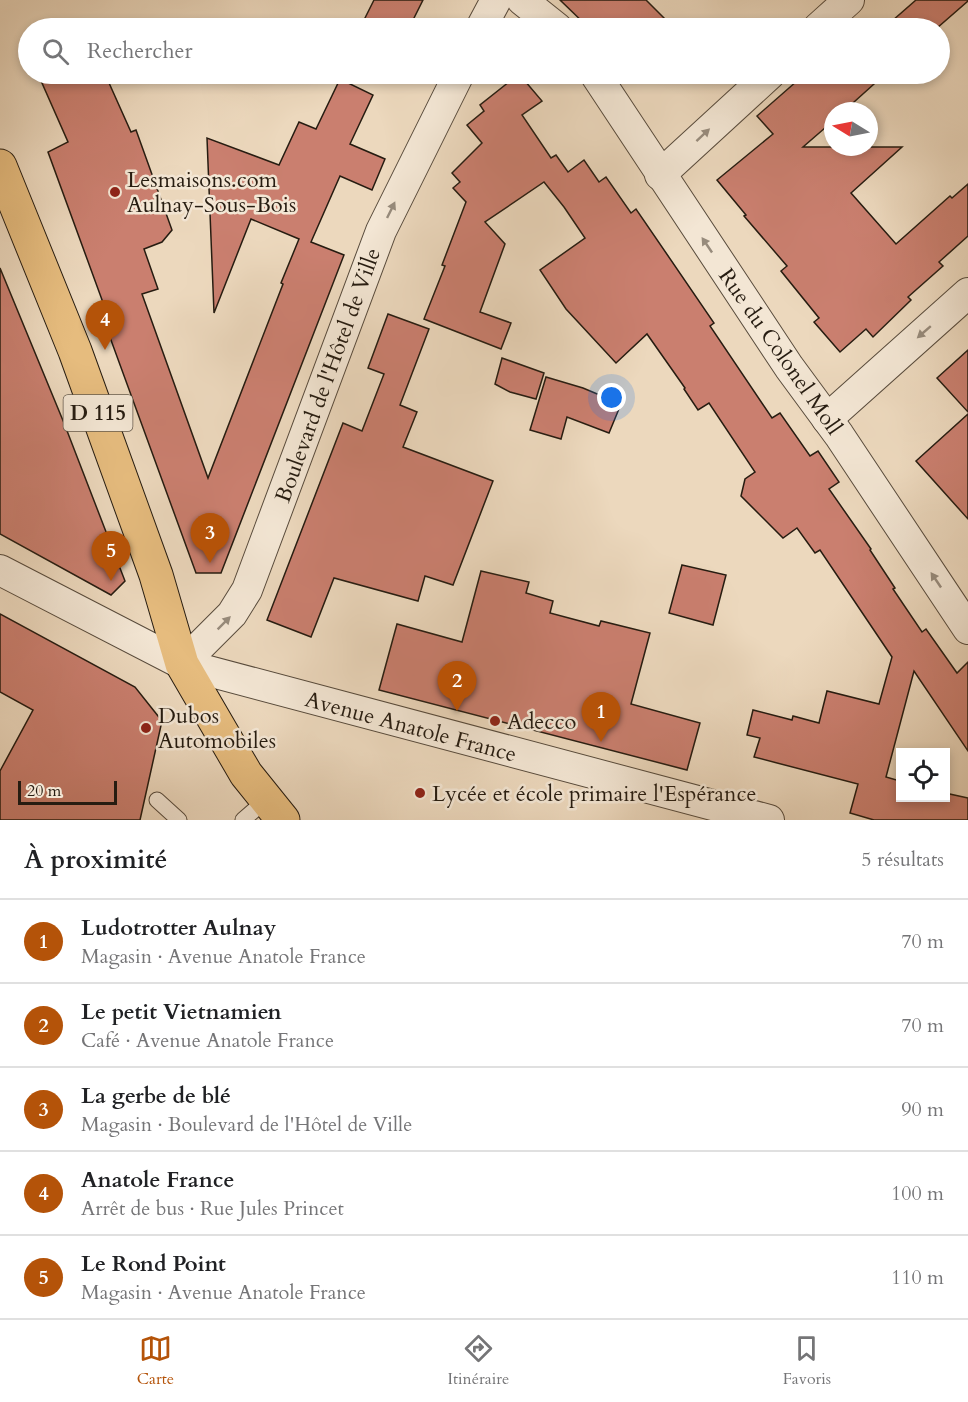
<!DOCTYPE html>
<html lang="fr">
<meta charset="utf-8">
<style>
:root{--surface:#fff;--page:#f6f6f6;--text:#202124;--muted:#757577;--line:#e0e0e0;--accent:#b45309}
body{margin:0;font-family:Cardo,serif;background:var(--page);color:var(--text)}
.controls{position:absolute;right:18px;bottom:18px;display:grid;overflow:hidden;border-radius:0px;box-shadow:0 3px 9px #0003}
.controls button{width:54px;height:54px;display:grid;place-items:center;padding:0;border:0;border-bottom:2px solid var(--line);background:var(--surface);color:var(--text);font:30px sans-serif}
.compass{position:absolute;left:824px;top:102px;width:54px;height:54px;border-radius:50%;background:var(--surface);box-shadow:0 3px 9px #0003;rotate:280deg}
.scale{position:absolute;left:18px;bottom:15px;width:99px;box-sizing:border-box;padding-left:6px;border:3px solid #261c11;border-top:0;font-size:16px;line-height:21px;white-space:nowrap;color:#261c11;-webkit-text-stroke:4px #f3e6d4;paint-order:stroke}
.you{position:absolute;left:612px;top:398px;width:21px;height:21px;margin:-15px;border:4px solid #fff;border-radius:50%;background:#1a73e8;box-shadow:0 0 0 9px #1a73e833}
.badge{display:grid;place-items:center;width:39px;height:39px;border-radius:50%;background:var(--accent);color:#fff;font-size:20px;font-weight:700}
.pin{position:absolute;translate:-50% -50px;filter:drop-shadow(0 2px 3px #0008)}
.pin::after{content:'';position:absolute;top:32px;width:21px;height:18px;background:inherit;clip-path:polygon(0 0,100% 0,50% 100%)}
.list{margin:0;padding:0;list-style:none}
h2{display:flex;justify-content:space-between;align-items:center;height:78px;margin:0;padding:0 24px;font-size:26px}
h2 small{font-size:20px;font-weight:400;color:var(--muted)}
.list li{display:grid;grid-template-columns:39px 1fr auto;gap:18px;align-items:center;box-sizing:border-box;height:84px;padding:0 24px;border-top:2px solid var(--line)}
.list b{display:block;font-size:22px;white-space:nowrap}
.list p{margin:0;font-size:20px;white-space:nowrap;color:var(--muted)}
.list em{font-size:20px;font-style:normal;color:var(--muted)}
.icon{flex:none;width:33px;height:33px;fill:none;stroke:currentColor;stroke-width:2;stroke-linecap:round;stroke-linejoin:round}
.map{position:relative;flex:none;width:968px;height:820px;overflow:hidden}
.search{position:absolute;background:var(--surface);box-shadow:0 3px 9px #0003;left:18px;right:18px;top:18px;height:66px;display:flex;align-items:center;gap:15px;box-sizing:border-box;padding:0 21px;border-radius:33px;color:var(--muted);font-size:22px}
.sheet{height:498px;background:var(--surface)}
nav{display:flex;justify-content:space-around;align-items:center;box-sizing:border-box;height:84px;border-top:2px solid var(--line);background:var(--surface);font-size:16px;color:var(--muted)}
nav a{display:grid;justify-items:center;gap:3px}
nav .on{color:var(--accent)}
.map>svg:first-child{display:block}
.building{fill:#ca7f6f;stroke:#261c11;stroke-width:1.5}
.lines{fill:none;stroke-linecap:round;stroke-linejoin:round}
.lane-casing{stroke:#584b3c;stroke-width:17}
.street-casing{stroke:#584b3c;stroke-width:32}
.primary-casing{stroke:#261c11;stroke-width:35}
.lane{stroke:#f3e6d4;stroke-width:15}
.street{stroke:#f3e6d4;stroke-width:30}
.primary{stroke:#e6bc7e;stroke-width:33}
.oneway{fill:#978b7c}
.poi-dot{fill:#8f2418;stroke:#f3e6d4;stroke-width:2}
.labels{text-anchor:middle;stroke-width:5;stroke-linejoin:round;paint-order:stroke}
.shield{fill:#f3e6d4;stroke:#64594c;stroke-width:1.5}
.shield-label{font-size:21px;font-weight:bold;fill:#261c11}
.poi-label{font-size:22px;fill:#261c11;stroke:#f3e6d4;text-anchor:start}
.street-label{font-size:22px;fill:#261c11;stroke:#f3e6d4}
</style>
<div class="map">
<svg width="968" height="820" viewBox="0 0 968 820">
<rect width="100%" height="100%" fill="#ecd8bd"/>
<filter id="stains"><feTurbulence type="fractalNoise" baseFrequency=".00333" numOctaves="4"/><feColorMatrix values="0 0 0 0 .2 0 0 0 0 .09 0 0 0 0 .02 0 0 0 .5 -.17"/></filter>
<radialGradient id="worn" r=".72"><stop offset=".6" stop-color="#630" stop-opacity="0"/><stop offset="1" stop-color="#630" stop-opacity=".3"/></radialGradient>
<g class="building">
<polygon points="374,0 423,0 409,28 360,28"/>
<polygon points="560,0 646,0 674,28 589,28"/>
<polygon points="916,0 968,0 968,1 937,28 884,28"/>
<polygon points="38,74 105,74 131,132 136,130 172,230 162,242 144,249 158,289 142,294 208,478 283,284 281,283 299,239 251,219 214,313 207,138 279,165 299,122 316,129 340,79 373,95 350,144 385,159 372,190 340,176 311,242 344,255 221,573 196,573 100,310 105,308 48,152 68,142"/>
<polygon points="519,74 542,101 522,115 551,158 556,155 568,172 584,160 599,182 606,177 631,213 636,209 714,323 710,326 772,418 780,413 810,456 818,451 839,482 829,489 871,549 870,550 895,588 893,589 922,632 926,629 957,673 968,662 968,751 914,671 886,777 900,781 900,798 945,798 945,793 968,798 968,820 874,820 850,813 858,784 754,757 760,738 747,735 753,710 792,720 793,716 819,723 827,691 879,704 892,657 820,550 815,553 797,528 783,538 741,496 745,479 755,472 709,403 698,410 684,389 685,388 647,334 616,363 566,309 540,270 585,238 564,207 544,182 485,222 505,244 480,312 511,323 501,349 424,319 445,266 442,265 466,202 453,188 460,182 452,173 482,143 467,125 484,111 480,105"/>
<polygon points="805,74 883,74 884,75 844,111 833,111 833,121 803,147 902,147 851,193 896,244 950,196 952,198 968,184 968,236 939,262 943,266 908,297 911,300 873,337 866,329 840,352 814,322 819,318 781,271 787,266 744,216 746,215 717,180 773,134 757,116"/>
<polygon points="0,268 64,423 125,581 111,595 0,534"/>
<polygon points="388,314 429,329 400,405 417,412 403,447 493,481 453,585 425,576 418,601 334,578 311,637 267,620 343,423 362,431 384,374 368,368"/>
<polygon points="968,350 968,412 937,378"/>
<polygon points="502,358 544,373 536,399 510,392 495,384"/>
<polygon points="546,377 583,388 621,404 609,433 567,417 561,439 530,430"/>
<polygon points="968,414 968,519 916,461"/>
<polygon points="682,565 726,575 713,625 669,613"/>
<polygon points="481,571 529,582 526,593 553,601 550,613 599,626 601,621 650,633 631,704 700,723 687,770 379,690 397,624 462,642"/>
<polygon points="0,614 135,687 162,721 140,820 0,820 0,771 33,710 0,692"/>
</g>
<g class="lines">
<defs>
<g id="lane">
<polyline points="157,800 179,820"/>
<polyline points="243,820 267,799"/>
</g>
<g id="street">
<polyline points="522,0 557,28"/>
<polyline points="481,28 496,0"/>
<polyline points="818,28 849,0"/>
<polyline points="595,74 789,367 839,435 968,629"/>
<polyline points="660,175 770,74"/>
<polyline points="827,419 968,293"/>
<polyline points="0,570 182,664 769,820"/>
<polyline points="182,664 232,614 247,590 381,231 459,74"/>
</g>
<polyline id="primary" points="0,166 75,351 156,575 182,664 246,774 283,820"/>
</defs>
<use href="#lane" class="lane-casing"/>
<use href="#street" class="street-casing"/>
<use href="#primary" class="primary-casing"/>
<use href="#lane" class="lane"/>
<use href="#street" class="street"/>
<use href="#primary" class="primary"/>
</g>
<defs><path id="oneway-solid" d="M-6-.8H1V-3.2L6.5 0L1 3.2V.8H-6Z" transform="scale(1.5)"/></defs>
<g class="oneway">
<use href="#oneway-solid" transform="translate(703 135) rotate(-43)"/>
<use href="#oneway-solid" transform="translate(391 210) rotate(-64)"/>
<use href="#oneway-solid" transform="translate(707 245) rotate(-124)"/>
<use href="#oneway-solid" transform="translate(924 332) rotate(139)"/>
<use href="#oneway-solid" transform="translate(936 580) rotate(-124)"/>
<use href="#oneway-solid" transform="translate(224 623) rotate(-45)"/>
</g>
<g class="poi-dot">
<circle cx="115" cy="192" r="6"/>
<circle cx="495" cy="721" r="6"/>
<circle cx="146" cy="728" r="6"/>
<circle cx="420" cy="793" r="6"/>
</g>
<g class="labels">
<rect class="shield" x="63.5" y="395" width="69" height="36" rx="4.5"/>
<g class="shield-label">
<text x="98" y="420">D 115</text>
</g>
<g class="poi-label">
<text x="127" y="187">Lesmaisons.com<tspan x="127" dy="25">Aulnay-Sous-Bois</tspan></text>
<text x="158" y="723">Dubos<tspan x="158" dy="25">Automobiles</tspan></text>
<text x="507" y="729">Adecco</text>
<text x="432" y="801">Lycée et école primaire l'Espérance</text>
</g>
<g class="street-label">
<text transform="translate(781 351) rotate(55)" y="8">Rue du Colonel Moll</text>
<text transform="translate(327 375) rotate(-70)" y="8">Boulevard de l'Hôtel de Ville</text>
<text transform="translate(411 726) rotate(15)" y="8">Avenue Anatole France</text>
</g>
</g>
<rect width="100%" height="100%" filter="url(#stains)"/>
<rect width="100%" height="100%" fill="url(#worn)"/>
</svg>
<div class="controls">
<button><svg class="icon" aria-label="locate" viewBox="0 0 24 24"><circle cx="12" cy="12" r="6"/><path d="M12 2v4M12 18v4M2 12h4M18 12h4"/></svg></button>
</div>
<svg class="compass" viewBox="-18 -18 36 36"><path d="M0-13l5 13h-10z" fill="#e53935"/><path d="M0 13l5-13h-10z" fill="#757577"/></svg>
<div class="scale">20 m</div>
<div class="you"></div>
<div class="pin badge" style="left:601px;top:742px">1</div>
<div class="pin badge" style="left:457px;top:711px">2</div>
<div class="pin badge" style="left:210px;top:563px">3</div>
<div class="pin badge" style="left:105px;top:350px">4</div>
<div class="pin badge" style="left:111px;top:581px">5</div>
<div class="search"><svg class="icon" aria-label="search" viewBox="0 0 24 24"><circle cx="10" cy="10" r="6"/><path d="M15 15l6 6"/></svg>Rechercher</div>
</div>
<section class="sheet">
<h2>À proximité<small>5 résultats</small></h2>
<ul class="list">
<li><span class="badge">1</span><div><b>Ludotrotter Aulnay</b><p>Magasin · Avenue Anatole France</p></div><em>70 m</em></li>
<li><span class="badge">2</span><div><b>Le petit Vietnamien</b><p>Café · Avenue Anatole France</p></div><em>70 m</em></li>
<li><span class="badge">3</span><div><b>La gerbe de blé</b><p>Magasin · Boulevard de l'Hôtel de Ville</p></div><em>90 m</em></li>
<li><span class="badge">4</span><div><b>Anatole France</b><p>Arrêt de bus · Rue Jules Princet</p></div><em>100 m</em></li>
<li><span class="badge">5</span><div><b>Le Rond Point</b><p>Magasin · Avenue Anatole France</p></div><em>110 m</em></li>
</ul>
</section>
<nav>
<a class="on"><svg class="icon" aria-label="map" viewBox="0 0 24 24"><path d="M3 6l6-2 6 2 6-2v14l-6 2-6-2-6 2zM9 4v14M15 6v14"/></svg>Carte</a>
<a><svg class="icon" aria-label="directions" viewBox="0 0 24 24"><path d="M12 3l9 9-9 9-9-9zM9 14v-3h6M13 9l2 2-2 2"/></svg>Itinéraire</a>
<a><svg class="icon" aria-label="saved" viewBox="0 0 24 24"><path d="M7 4h10v16l-5-4-5 4z"/></svg>Favoris</a>
</nav>
